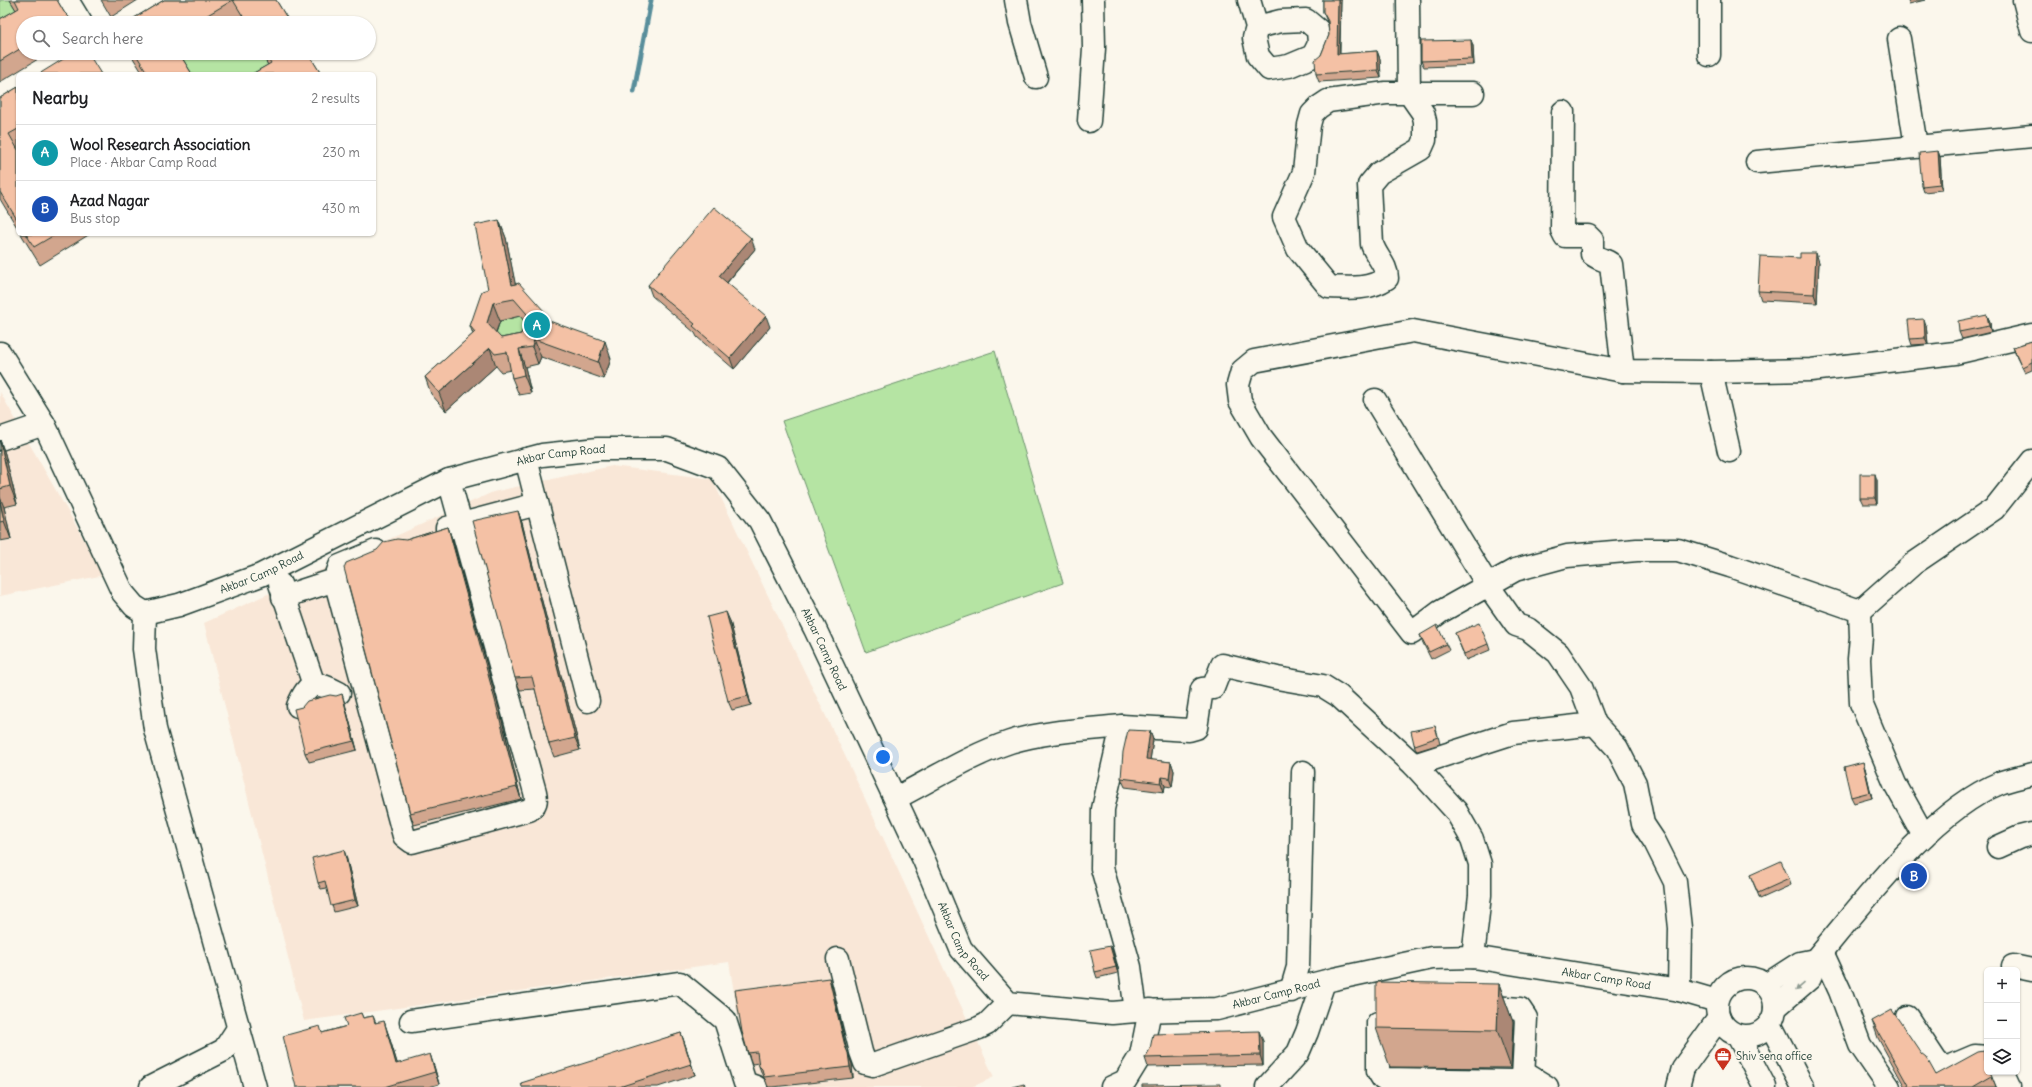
<!DOCTYPE html>
<meta charset="utf-8">
<style>
:root{--surface:#fff;--page:#f6f6f6;--text:#202124;--muted:#757577;--line:#e0e0e0;--accent:#b45309}
body{margin:0;font-family:Delius,sans-serif;background:var(--page);color:var(--text)}
.controls{position:absolute;right:12px;bottom:12px;display:grid;overflow:hidden;border-radius:6px;box-shadow:0 1px 3px #0004}
.controls button{width:36px;height:36px;display:grid;place-items:center;padding:0;border:0;border-bottom:1px solid var(--line);background:var(--surface);color:var(--text);font:20px sans-serif}
.you{position:absolute;left:883px;top:757px;width:14px;height:14px;margin:-10px;border:3px solid #fff;border-radius:50%;background:#1a73e8;box-shadow:0 0 0 6px #1a73e833}
.badge{display:grid;place-items:center;width:26px;height:26px;border-radius:50%;background:var(--accent);color:#fff;font-size:13px;font-weight:700}
.pin{position:absolute;translate:-50% -50%;border:2px solid #fff;box-shadow:0 1px 4px #0006}
.list{margin:0;padding:0;list-style:none}
h2{display:flex;justify-content:space-between;align-items:center;height:52px;margin:0;padding:0 16px;font-size:17px}
h2 small{font-size:13px;font-weight:400;color:var(--muted)}
.list li{display:grid;grid-template-columns:26px 1fr auto;gap:12px;align-items:center;box-sizing:border-box;height:56px;padding:0 16px;border-top:1px solid var(--line)}
.list b{display:block;font-size:15px;white-space:nowrap}
.list p{margin:0;font-size:13px;white-space:nowrap;color:var(--muted)}
.list em{font-size:13px;font-style:normal;color:var(--muted)}
.icon{flex:none;width:22px;height:22px;fill:none;stroke:currentColor;stroke-width:2;stroke-linecap:round;stroke-linejoin:round}
.map{position:relative;flex:none;width:2032px;height:1087px;overflow:hidden}
.search{position:absolute;background:var(--surface);box-shadow:0 1px 3px #0004;left:16px;top:16px;width:360px;height:44px;display:flex;align-items:center;gap:10px;box-sizing:border-box;padding:0 14px;border-radius:22px;color:var(--muted);font-size:15px}
.panel{position:absolute;background:var(--surface);box-shadow:0 1px 3px #0004;left:16px;top:72px;width:360px;height:164px;border-radius:6px}
.map>svg:first-child{display:block}
.built{fill:#f9e7d7}
.green{fill:#b5e4a3;stroke:#6a906c}
.lines{fill:none;stroke-linecap:round;stroke-linejoin:round}
.stream{stroke:#588e9b;stroke-width:5}
.minor-casing{stroke:#1f3d34;stroke-width:25}
.minor{stroke:#fbf7ec;stroke-width:22}
.wall{fill:#d2a68e;stroke:#1f3d34;fill-rule:evenodd}
.shaded-wall{fill:#ab8774;stroke:#1f3d34}
.building{fill:#f4c1a5;stroke:#1f3d34;fill-rule:evenodd}
.oneway{fill:#8d9a90}
.labels{text-anchor:middle;stroke-width:3.5;stroke-linejoin:round;paint-order:stroke}
.street-label{font-size:11px;fill:#1f3d34;stroke:#fbf7ec}
.poi-label{font-size:11px;fill:#1f3d34;stroke:#fbf7ec;text-anchor:start}
</style>
<div class="map">
<svg width="2032" height="1087" viewBox="0 0 2032 1087">
<rect width="100%" height="100%" fill="#fbf7ec"/>
<filter id="ink" filterUnits="userSpaceOnUse"><feTurbulence type="fractalNoise" baseFrequency=".025" numOctaves="2"/><feDisplacementMap in="SourceGraphic" scale="8" xChannelSelector="R" yChannelSelector="G"/><feConvolveMatrix kernelMatrix="1 2 1 2 8 2 1 2 1" color-interpolation-filters="sRGB"/></filter>
<g filter="url(#ink)">
<g class="built">
<polygon points="0,392 104,575 0,596"/>
<polygon points="612,466 712,479 847,760 994,1077 972,1087 779,1087 755,1077 743,1048 729,962 304,1021 204,623 493,492"/>
</g>
<g class="green">
<polygon points="0,0 10,0 24,23 0,41"/>
<polygon points="180,53 261,53 273,74 188,74 176,55"/>
<polygon points="520,316 534,332 493,340 500,321"/>
<polygon points="995,351 1063,583 866,652 782,421"/>
</g>
<g class="lines">
<polyline class="stream" points="634,91 651,0"/>
<defs>
<g id="minor">
<polyline points="67,0 81,23"/>
<polyline points="1016,0 1020,23 1036,77"/>
<polyline points="1249,0 1257,27 1254,38 1258,56 1269,69 1289,66 1313,56 1319,44 1318,30 1306,20 1281,21 1257,27"/>
<path d="M1408,0l1,93h-23l-58,8 -9,6 -7,7 -3,11 -5,47 -20,45 14,32 31,38c21,1 40,3 58,-9 0,-13 -11,-21 -15,-34l-3,-59 10,-12 42,-24 4,-9v-19l-2,-8 -14,-20"/>
<polyline points="1709,0 1709,55"/>
<polyline points="2024,0 2032,31"/>
<polyline points="1899,39 1916,146"/>
<polyline points="1409,93 1473,93"/>
<path d="M1563,112l-1,118 3,6h23l4,4v14c7,6 13,5 19,10l12,107"/>
<polyline points="1089,121 1094,48 1093,0"/>
<polyline points="1757,162 2032,136"/>
<path id="s1" d="M0,353l44,71 79,169 11,13 11,7 34,-8 82,-30 188,-95 93,-25 56,-6h69l51,19 42,53 55,108 109,231 37,89 47,54 104,10 24,-2 81,-2 117,-30 98,-21 41,-1 206,33 38,11"/>
<polyline points="1711,372 1729,451"/>
<polyline points="1375,400 1487,584 1516,625 1528,629 1558,653 1581,687 1595,724 1617,748 1635,783 1643,824 1655,842 1675,882 1680,928 1679,990"/>
<polyline points="0,439 44,424"/>
<polyline points="526,459 588,701"/>
<polyline points="447,528 537,504"/>
<polyline points="335,580 340,566 376,551"/>
<polyline points="280,584 314,685"/>
<path d="M283,597l52,-17 69,256 8,6 117,-32c7,-5 8,-9 6,-18l-86,-312"/>
<polyline points="1860,611 1913,564 1994,509 2032,461"/>
<polyline points="145,613 144,649 155,729 255,1087"/>
<path d="M298,706c11,-26 18,-25 41,-13"/>
<polyline points="1122,726 1189,730 1196,728 1202,689 1213,688 1222,665 1277,678 1323,686 1339,696 1414,765 1456,811 1472,839 1480,864 1480,895 1473,957"/>
<polyline points="1414,765 1513,733 1595,724"/>
<path d="M896,798c37,-19 75,-43 114,-56 35,-11 75,-12 112,-16l-19,83 -1,59 28,99 6,44"/>
<polyline points="1924,836 1895,784 1861,703 1859,659 1861,637 1860,611 1730,566 1678,550 1637,550 1567,556 1515,570 1440,612 1412,633 1261,437 1240,401 1238,385 1242,371 1254,361 1413,331 1623,371 1711,372 1811,370 1955,353 2032,335"/>
<polyline points="1998,847 2020,837 2032,834"/>
<polyline points="1822,952 1840,991 1860,1045 1889,1087"/>
<polyline points="838,959 861,1052 865,1063 873,1065 979,1028 987,1024 1008,1003"/>
<polyline points="2013,966 2032,970"/>
<circle cx="1746" cy="1007" r="29"/>
<polyline points="1766,985 1800,963 1815,960"/>
<polyline points="1291,991 1298,967 1303,772"/>
<polyline points="1479,1006 1520,1009 1526,1018 1523,1078"/>
<path d="M1775,1008l35,-30 5,-18c48,-57 116,-149 185,-177 10,-4 22,-6 32,-9"/>
<polyline points="1907,1017 1938,1064 1949,1067 1975,1056 1987,1057"/>
<polyline points="411,1021 680,983 725,1020 745,1083 756,1087"/>
<polyline points="1378,1023 1378,1071 1383,1079 1514,1081 1529,1076 1547,1087"/>
<polyline points="1770,1024 1803,1087"/>
<polyline points="1738,1036 1765,1087"/>
<polyline points="2002,1072 2009,1087"/>
<polyline points="151,1087 224,1050 239,1027"/>
<polyline points="1112,1087 1125,1081 1141,1055 1150,1010"/>
<polyline points="1267,1087 1298,1053 1307,1032 1324,982"/>
<polyline points="1678,1087 1683,1068 1719,1018"/>
</g>
</defs>
<use href="#minor" class="minor-casing"/>
<use href="#minor" class="minor"/>
</g>
<g class="wall">
<polygon points="10,0 57,0 64,12 70,18 71,23 23,23 23,53 48,53 0,82 0,19 16,10"/>
<polygon points="101,0 138,0 111,17"/>
<polygon points="164,0 276,0 290,23 242,23 239,18 230,23 126,23"/>
<polygon points="1323,0 1341,0 1340,54 1377,51 1380,59 1381,78 1319,82 1316,74 1321,55 1329,35 1328,24 1323,12"/>
<polygon points="1908,0 1925,0 1909,4"/>
<polygon points="1471,40 1473,46 1474,65 1424,67 1421,61"/>
<polygon points="130,53 180,53 179,53 192,74 143,74"/>
<polygon points="261,53 308,53 321,74 252,74 268,65"/>
<polygon points="18,87 18,229 0,199 0,98"/>
<polygon points="1938,151 1940,157 1942,190 1924,192 1922,186"/>
<path d="M499,220l7,18 9,46 32,37 64,38 -7,20 -63,-22 -3,7 -13,3 6,26 -12,2 -7,-17 -1,-8 -10,2 -5,-6 -50,45 -15,-17 -6,-17 48,-43 -3,-8 18,-37zM520,316l5,6 -4,12 -20,4 -5,-5 4,-12z"/>
<polygon points="21,234 90,234 40,265"/>
<polygon points="755,249 727,283 770,327 734,369 697,337 695,333 652,296 648,285"/>
<polygon points="1800,258 1819,262 1817,303 1761,300 1758,291"/>
<polygon points="1987,315 1990,322 1991,332 1962,339 1959,332"/>
<polygon points="1926,325 1928,344 1912,345 1910,339"/>
<polygon points="2032,341 2032,370 2025,373 2015,353 2013,347"/>
<polygon points="0,440 5,454 17,504 4,507 11,539 0,541"/>
<polygon points="1877,480 1877,504 1863,504 1860,498"/>
<polygon points="518,511 522,523 580,750 554,757 549,744 535,689 520,690 515,678"/>
<polygon points="448,527 452,539 500,712 521,799 414,825 410,813 406,540"/>
<polygon points="730,621 751,705 732,710 728,701"/>
<polygon points="1455,633 1488,644 1490,650 1466,660"/>
<polygon points="1420,635 1446,644 1449,650 1431,659 1422,641"/>
<polygon points="345,704 357,750 309,762 305,753"/>
<polygon points="1435,726 1437,732 1440,744 1417,751 1416,750 1414,744"/>
<polygon points="1150,731 1153,740 1150,760 1171,762 1174,771 1172,787 1165,786 1164,792 1125,787 1121,778"/>
<polygon points="1865,768 1872,798 1854,803 1851,797"/>
<polygon points="346,856 358,906 334,912 327,888 321,889 318,883"/>
<polygon points="1750,875 1789,879 1791,885 1760,899"/>
<polygon points="1110,946 1118,973 1097,978 1095,972"/>
<polygon points="1499,984 1513,1022 1511,1068 1390,1067 1376,1028"/>
<polygon points="833,989 847,1051 852,1064 853,1078 773,1087 768,1087 765,1079 763,1077 759,1066 759,1063 752,1064 748,1053"/>
<polygon points="361,1013 363,1018 373,1016 376,1023 388,1033 397,1063 434,1066 439,1084 429,1087 296,1087 322,1033 347,1026"/>
<polygon points="1872,1021 1936,1075 1987,1072 1992,1076 1996,1087 1905,1087 1878,1038"/>
<polygon points="681,1033 695,1075 658,1087 522,1087"/>
<polygon points="1263,1041 1263,1065 1148,1067 1145,1058 1150,1049"/>
</g>
<g class="shaded-wall">
<polygon points="1338,0 1341,0 1339,62 1337,54"/>
<polygon points="1471,40 1473,46 1474,65 1472,59"/>
<polygon points="1377,51 1380,59 1381,78 1378,70"/>
<polygon points="1938,151 1940,157 1942,190 1940,184"/>
<polygon points="499,220 506,238 519,302 512,285"/>
<polygon points="751,238 755,249 723,287 719,276"/>
<polygon points="1816,253 1819,262 1817,303 1814,294"/>
<polygon points="493,303 500,321 493,340 487,323"/>
<polygon points="544,311 550,329 541,318"/>
<polygon points="1987,315 1990,322 1991,332 1989,326"/>
<polygon points="766,316 770,327 734,369 730,358"/>
<polygon points="1924,319 1926,325 1928,344 1925,338"/>
<polygon points="534,339 541,357 538,364 532,347"/>
<polygon points="605,341 611,359 604,379 598,362"/>
<polygon points="490,348 496,366 446,411 439,393"/>
<polygon points="519,349 525,367 531,393 524,375"/>
<polygon points="0,440 5,454 17,504 10,486"/>
<polygon points="1875,474 1877,480 1877,504 1875,498"/>
<polygon points="0,497 4,507 11,539 4,521 0,502"/>
<polygon points="518,511 522,523 580,750 575,738"/>
<polygon points="448,527 452,539 500,712 521,799 517,787"/>
<polygon points="726,612 730,621 751,705 748,696"/>
<polygon points="342,694 345,704 357,750 354,741"/>
<polygon points="1150,731 1153,740 1149,768 1146,759"/>
<polygon points="1171,762 1174,771 1172,787 1169,778"/>
<polygon points="1863,762 1865,768 1872,798 1870,792"/>
<polygon points="1162,777 1165,786 1164,792 1161,783"/>
<polygon points="344,850 346,856 358,906 355,900"/>
<polygon points="1110,946 1113,952 1118,973 1116,967"/>
<polygon points="829,978 833,989 848,1057 845,1046"/>
<polygon points="1499,984 1513,1022 1511,1068 1497,1030"/>
<polygon points="384,1021 388,1033 401,1076 396,1064"/>
<polygon points="1259,1031 1263,1041 1263,1065 1260,1055"/>
<polygon points="681,1033 685,1044 695,1075 691,1064"/>
<polygon points="1984,1051 1987,1060 1987,1067 1984,1060"/>
<polygon points="848,1053 852,1064 853,1078 850,1067"/>
<polygon points="430,1054 434,1066 439,1084 435,1072"/>
</g>
<g class="building">
<polygon points="15,0 57,0 64,12 70,18 62,23 23,23 23,47 0,61 0,19 19,8"/>
<polygon points="164,0 276,0 290,23 247,23 233,0 194,23 126,23"/>
<polygon points="1323,0 1338,0 1337,54 1377,51 1378,70 1316,74 1315,60 1321,55 1329,35 1328,21 1323,12"/>
<polygon points="1471,40 1472,59 1421,61 1421,41"/>
<polygon points="73,53 88,53 101,74 39,74"/>
<polygon points="135,53 179,53 192,74 148,74"/>
<polygon points="265,53 308,53 321,74 252,74 271,63"/>
<polygon points="18,87 18,129 9,134 18,150 18,221 0,192 0,98"/>
<polygon points="1938,151 1940,184 1922,186 1919,153"/>
<polygon points="714,207 751,238 719,276 766,316 730,358 693,326 695,324 648,285"/>
<path d="M499,220l13,65 7,-2 25,28 -3,7 64,23 -7,21 -64,-23 -2,8 -13,2 5,26 -12,3 -5,-26 -12,2 -5,-6 -51,45 -14,-16 50,-45 -5,-6 12,-35 6,-2 -13,-64zM514,299l13,15 -6,20 -20,4 -14,-15 6,-20z"/>
<polygon points="26,234 56,234 34,247"/>
<polygon points="1800,253 1816,253 1814,294 1758,291 1760,256 1800,258"/>
<polygon points="1987,315 1989,326 1959,332 1958,321"/>
<polygon points="1924,319 1925,338 1910,339 1908,320"/>
<polygon points="2032,341 2032,362 2022,367 2013,347"/>
<polygon points="0,441 10,486 0,489"/>
<rect x="1860" y="474" width="15" height="24"/>
<polygon points="0,502 4,521 0,522"/>
<polygon points="518,511 575,738 549,744 532,677 515,678 472,521"/>
<polygon points="448,527 495,700 517,787 410,813 344,568 346,563 377,550 384,542 397,539 406,540"/>
<polygon points="726,612 748,696 728,701 707,617"/>
<polygon points="1479,623 1488,644 1464,654 1455,633"/>
<polygon points="1437,625 1446,644 1429,652 1420,635"/>
<polygon points="342,694 354,741 305,753 294,709 302,707 307,701 330,695 336,696"/>
<polygon points="1435,726 1438,737 1415,745 1414,744 1411,731"/>
<polygon points="1128,730 1150,731 1146,759 1171,762 1169,778 1162,777 1161,783 1121,778 1123,752"/>
<polygon points="1863,762 1870,792 1851,797 1844,767"/>
<polygon points="344,850 355,900 331,906 325,881 318,883 312,858"/>
<polygon points="1781,861 1789,879 1758,893 1750,875"/>
<polygon points="1110,946 1116,967 1095,972 1090,950"/>
<polygon points="829,978 845,1046 848,1053 850,1067 764,1077 762,1069 759,1066 757,1052 748,1053 742,1032 735,990"/>
<polygon points="1376,982 1499,984 1497,1030 1376,1028"/>
<polygon points="1892,1010 1921,1053 1926,1057 1936,1075 1978,1052 1984,1051 1984,1060 1987,1065 1987,1072 1990,1072 1992,1076 1973,1087 1909,1087 1872,1021"/>
<polygon points="361,1013 363,1018 373,1016 375,1023 384,1021 396,1064 430,1054 435,1072 384,1087 296,1087 283,1036 320,1026 322,1033 347,1026 344,1018"/>
<polygon points="1259,1031 1260,1055 1145,1058 1150,1049 1153,1034"/>
<polygon points="681,1033 691,1064 619,1087 522,1087 521,1083"/>
<polygon points="1024,1084 1025,1087 1012,1087"/>
<polygon points="1220,1084 1220,1087 1142,1087 1142,1085"/>
</g>
<defs><path id="oneway-solid" d="M-6-.8H1V-3.2L6.5 0L1 3.2V.8H-6Z"/></defs>
<use class="oneway" href="#oneway-solid" transform="translate(1800 987) rotate(139)"/>
</g>
<defs>
<symbol id="office-pin" viewBox="-11 -11 22 30"><path d="M0 17L-7.5 6A9.5 9.5 0 1 1 7.5 6Z" fill="#c8321e" stroke="#fbf7ec"/><path d="M-6-3h4V-5.5h4V-3h4V5H-6ZM-1-4.5V-3h2v-1.5ZM-6 0V1H6V0Z" fill="#fff"/></symbol>
</defs>
<g fill-rule="evenodd">
<use href="#office-pin" x="1713" y="1046" width="20" height="27"/>
</g>
<g class="labels">
<g class="street-label">
<text dy="4" stroke="none"><textPath href="#s1" startOffset="748">Akbar Camp Road</textPath></text>
<text dy="4" stroke="none"><textPath href="#s1" startOffset="424">Akbar Camp Road</textPath></text>
<text dy="4" stroke="none"><textPath href="#s1" startOffset="1120">Akbar Camp Road</textPath></text>
<text dy="4" stroke="none"><textPath href="#s1" startOffset="1444">Akbar Camp Road</textPath></text>
<text dy="4" stroke="none"><textPath href="#s1" startOffset="2128">Akbar Camp Road</textPath></text>
<text dy="4" stroke="none"><textPath href="#s1" startOffset="1792">Akbar Camp Road</textPath></text>
</g>
<g class="poi-label">
<text x="1736" y="1060">Shiv sena office</text>
</g>
</g>
</svg>
<div class="controls">
<button>+</button>
<button>−</button>
<button><svg class="icon" aria-label="layers" viewBox="0 0 24 24"><path d="M12 4l9 5-9 5-9-5zM3 14l9 5 9-5"/></svg></button>
</div>
<div class="you"></div>
<div class="pin badge" style="left:537px;top:325px;background:#0f9aa8">A</div>
<div class="pin badge" style="left:1914px;top:876px;background:#1a4fb4">B</div>
<div class="search"><svg class="icon" aria-label="search" viewBox="0 0 24 24"><circle cx="10" cy="10" r="6"/><path d="M15 15l6 6"/></svg>Search here</div>
<section class="panel">
<h2>Nearby<small>2 results</small></h2>
<ul class="list">
<li><span class="badge" style="background:#0f9aa8">A</span><div><b>Wool Research Association</b><p>Place · Akbar Camp Road</p></div><em>230 m</em></li>
<li><span class="badge" style="background:#1a4fb4">B</span><div><b>Azad Nagar</b><p>Bus stop</p></div><em>430 m</em></li>
</ul>
</section>
</div>
